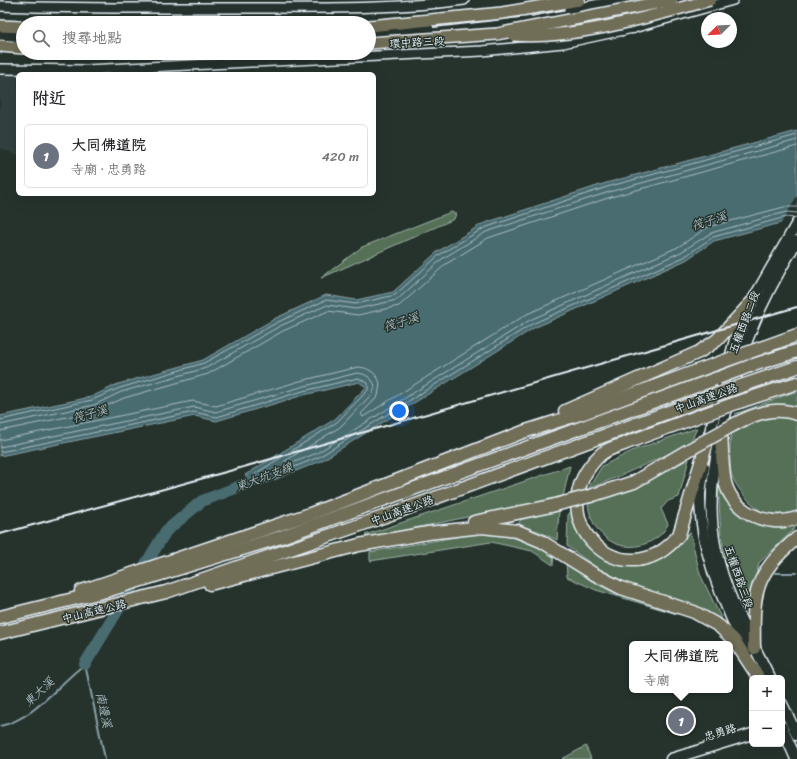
<!DOCTYPE html>
<html lang="zh-TW">
<meta charset="utf-8">
<style>
:root{--surface:#fff;--page:#f6f6f6;--text:#202124;--muted:#757577;--line:#e0e0e0;--accent:#847042}
body{margin:0;font-family:Sriracha,"LXGW WenKai TC",sans-serif;background:var(--page);color:var(--text)}
.controls{position:absolute;right:12px;bottom:12px;display:grid;overflow:hidden;border-radius:6px;box-shadow:0 4px 16px #0002}
.controls button{width:36px;height:36px;display:grid;place-items:center;padding:0;border:0;border-bottom:1px solid var(--line);background:var(--surface);color:var(--text);font:20px sans-serif}
.compass{position:absolute;left:701px;top:12px;width:36px;height:36px;border-radius:50%;background:var(--surface);box-shadow:0 4px 16px #0002;rotate:246deg}
.you{position:absolute;left:399px;top:411px;width:14px;height:14px;margin:-10px;border:3px solid #fff;border-radius:50%;background:#1a73e8;box-shadow:0 0 0 6px #1a73e833}
.badge{display:grid;place-items:center;width:26px;height:26px;border-radius:50%;background:var(--accent);color:#fff;font-size:13px;font-weight:700}
.pin{position:absolute;translate:-50% -50%;border:2px solid #fff;box-shadow:0 1px 4px #0006}
.popup{position:absolute;left:629px;top:641px;width:104px;height:52px;box-sizing:border-box;display:grid;place-content:center;border-radius:6px;background:var(--surface);filter:drop-shadow(0 1px 3px #0005);font-size:13px;white-space:nowrap;color:var(--muted)}
.popup b{font-size:15px;color:var(--text)}
.popup::after{content:'';position:absolute;left:50%;top:100%;margin-left:-8px;border:8px solid transparent;border-top-color:var(--surface)}
.list{margin:0;padding:0;list-style:none}
h2{display:flex;justify-content:space-between;align-items:center;height:52px;margin:0;padding:0 16px;font-size:17px}
h2 small{font-size:13px;font-weight:400;color:var(--muted)}
.list li{display:grid;grid-template-columns:26px 1fr auto;gap:12px;align-items:center;box-sizing:border-box;height:64px;margin:0 8px 8px;padding:0 8px;border:1px solid var(--line);border-radius:6px}
.list b{display:block;font-size:15px;white-space:nowrap}
.list p{margin:0;font-size:13px;white-space:nowrap;color:var(--muted)}
.list em{font-size:13px;font-style:normal;color:var(--muted)}
.icon{flex:none;width:22px;height:22px;fill:none;stroke:currentColor;stroke-width:2;stroke-linecap:round;stroke-linejoin:round}
.map{position:relative;flex:none;width:797px;height:759px;overflow:hidden}
.search{position:absolute;background:var(--surface);box-shadow:0 4px 16px #0002;left:16px;top:16px;width:360px;height:44px;display:flex;align-items:center;gap:10px;box-sizing:border-box;padding:0 14px;border-radius:22px;color:var(--muted);font-size:15px}
.panel{position:absolute;background:var(--surface);box-shadow:0 4px 16px #0002;left:16px;top:72px;width:360px;height:124px;border-radius:6px}
.map>svg:first-child{display:block}
.built{fill:#334140}
.green{fill:#547057;stroke:#9eb0a8}
.water{fill:#4a6c71;stroke:#89a1a7}
.pier{fill:#26332d}
.lines{fill:none;stroke-linecap:round;stroke-linejoin:round}
.shore{stroke:#a9bcc2;stroke-width:1}
.stream{stroke:#89a1a7;stroke-width:2}
.river{stroke:#4a6c71;stroke-width:12}
.tertiary-casing{stroke:#e8f1f8;stroke-width:12}
.secondary-casing{stroke:#e8f1f8;stroke-width:13}
.trunk-casing{stroke:#e8f1f8;stroke-width:14}
.motorway-casing{stroke:#e8f1f8;stroke-width:15}
.tertiary{stroke:#26332d;stroke-width:9}
.secondary{stroke:#26332d;stroke-width:10}
.trunk{stroke:#716e59;stroke-width:11}
.motorway{stroke:#716e59;stroke-width:12}
.rail{stroke:#e8f1f8;stroke-width:2}
.trunk-bridge-casing{stroke:#e8f1f8;stroke-width:14;stroke-linecap:butt}
.motorway-bridge-casing{stroke:#e8f1f8;stroke-width:15;stroke-linecap:butt}
.trunk-bridge{stroke:#716e59;stroke-width:11}
.motorway-bridge{stroke:#716e59;stroke-width:12}
.labels{text-anchor:middle;stroke-width:3;stroke-linejoin:round;paint-order:stroke}
.street-label{font-size:11px;fill:#e8f1f8;stroke:#26332d}
.water-label{font-size:12px;font-style:italic;fill:#a9bcc2;stroke:#26332d}
</style>
<div class="map">
<svg width="797" height="759" viewBox="0 0 797 759">
<rect width="100%" height="100%" fill="#26332d"/>
<filter id="ink" filterUnits="userSpaceOnUse"><feTurbulence type="fractalNoise" baseFrequency=".025" numOctaves="2"/><feDisplacementMap in="SourceGraphic" scale="8" xChannelSelector="R" yChannelSelector="G"/><feConvolveMatrix kernelMatrix="1 2 1 2 8 2 1 2 1" color-interpolation-filters="sRGB"/></filter>
<g filter="url(#ink)">
<polygon class="built" points="0,69 268,74 18,74 18,155 0,148"/>
<g class="green">
<polygon points="451,212 456,214 454,219 321,278 362,247"/>
<polygon points="797,391 797,407 776,404 735,414"/>
<path d="M784,415l13,5v91c-10,3 -23,5 -34,1 -10,-4 -31,-29 -32,-40 -2,-12 -1,-26 0,-38l36,-17z"/>
<polygon points="697,428 690,444 622,475 588,489 602,466 634,450"/>
<path d="M689,459l-10,38 -11,4 -7,8 7,15c-2,4 -5,9 -9,12 -31,24 -68,4 -71,-33l50,-17z"/>
<polygon points="570,466 563,497 367,538 365,535"/>
<polygon points="718,483 735,507 767,525 797,526 759,563 751,600 746,602 726,561 721,536"/>
<polygon points="559,511 557,540 538,531 518,525 521,519"/>
<polygon points="571,511 587,546 626,565 655,559 673,549 690,532 700,574 723,622 701,608 644,592 600,570 567,546 568,515"/>
<polygon points="490,531 546,548 554,552 553,565 532,551 491,542 370,561 370,552"/>
<polygon points="566,561 681,613 677,614 596,590 567,577"/>
<polygon points="586,746 591,759 562,759"/>
</g>
<polygon class="water" points="797,131 797,223 788,221 714,241 686,260 534,328 321,461 261,485 245,475 335,419 366,387 359,382 304,395 216,421 195,416 0,456 0,416 91,397 118,384 203,360 276,318 326,295 356,300 393,292 437,252 482,224 606,183"/>
<polygon class="pier" points="797,196 797,225 788,223 780,225"/>
<g class="lines">
<g class="shore">
<polyline points="0,420 92,400 120,388 204,363 278,322 326,300 356,304 395,295 439,255 484,228 607,187 797,135"/>
<polyline points="0,425 94,405 121,392 206,368 280,326 327,305 356,309 397,300 442,259 486,232 609,192 797,140"/>
<polyline points="0,431 95,411 124,398 208,374 283,331 328,311 358,315 399,306 446,264 488,238 611,197 797,146"/>
<path d="M0,440l193,-39 23,5 84,-25 58,-14c10,0 20,7 22,17l-2,12 -17,18 2,3 164,-103 151,-67 30,-20 76,-20h13"/>
<path d="M0,447l194,-40 22,5 85,-25 56,-14c8,0 16,6 18,13l-2,7 -33,34 -55,34 -1,3 3,1 30,-12 213,-133 151,-68 30,-19 75,-21 11,1"/>
<polyline points="0,452 194,412 217,417 303,391 358,378 368,383 368,390 337,422 255,474 256,477 262,480 319,457 532,324 684,257 713,237 786,217 794,218"/>
</g>
<g class="stream">
<polyline points="775,573 797,573"/>
<path d="M0,726c36,-8 57,-41 85,-62l20,95"/>
</g>
<polyline class="river" points="85,664 166,531 202,501 269,475"/>
<defs>
<g id="tertiary">
<path d="M0,6c81,3 162,2 243,2 73,0 148,2 221,-8"/>
<polyline points="569,10 621,0"/>
<polyline points="369,33 429,29"/>
<polyline points="422,34 534,21 576,13"/>
<polyline points="0,35 23,37"/>
<polyline points="0,69 86,70 482,51 563,43 633,28 733,0"/>
</g>
<g id="secondary">
<polyline points="615,0 622,30"/>
<polyline points="627,0 633,28"/>
<polyline points="707,443 736,336 751,303 797,223"/>
<path d="M704,467c-1,9 -3,18 -4,27 -1,57 24,108 47,159"/>
<path d="M770,678c-20,-41 -45,-83 -54,-128 -11,-51 0,-103 14,-152 6,-20 11,-41 18,-60 13,-34 30,-66 49,-97"/>
<polyline points="782,704 797,735"/>
<polyline points="782,727 796,759"/>
<polyline points="671,759 752,734"/>
</g>
<g id="trunk">
<polyline points="0,26 23,27"/>
<polyline points="369,26 502,13 579,0"/>
<polyline points="0,46 23,48"/>
</g>
<g id="motorway">
<polyline points="758,349 797,335"/>
<polyline points="750,366 797,351"/>
<polyline points="744,385 797,367"/>
<polyline points="742,401 797,383"/>
<polyline points="565,411 699,352 717,340 751,303"/>
<path d="M705,414c-27,10 -54,19 -81,30 -8,3 -18,5 -24,11 -65,63 24,148 79,80l27,-89"/>
<path d="M735,424c19,-10 40,-18 62,-10"/>
<path d="M721,431c1,15 1,31 3,46 5,34 43,52 73,41"/>
<polyline points="590,496 634,482 687,451"/>
<polyline points="474,522 551,506"/>
<polyline points="210,584 359,545 428,533 482,527 517,531 541,541 594,574 621,588 694,612 719,626 734,640 757,675"/>
<polyline points="81,591 310,514 523,432 583,413 713,365"/>
<polyline points="0,617 106,591 281,537 718,378"/>
<polyline points="0,633 166,592 386,516 715,395"/>
<path d="M754,648c-1,-55 -1,-73 43,-110"/>
</g>
</defs>
<use href="#tertiary" class="tertiary-casing"/>
<use href="#secondary" class="secondary-casing"/>
<use href="#trunk" class="trunk-casing"/>
<use href="#motorway" class="motorway-casing"/>
<use href="#tertiary" class="tertiary"/>
<use href="#secondary" class="secondary"/>
<use href="#trunk" class="trunk"/>
<use href="#motorway" class="motorway"/>
<polyline class="rail" points="0,534 233,470 797,307"/>
<defs>
<g id="trunk-bridge">
<path d="M513,35c61,5 139,-19 197,-35"/>
<polyline points="369,43 497,34 672,0"/>
</g>
<g id="motorway-bridge">
<polyline points="713,365 758,349"/>
<polyline points="718,378 750,366"/>
<polyline points="715,395 744,385"/>
<polyline points="705,414 742,401"/>
<polyline points="687,451 735,424"/>
<polyline points="551,506 590,496"/>
</g>
</defs>
<use href="#trunk-bridge" class="trunk-bridge-casing"/>
<use href="#motorway-bridge" class="motorway-bridge-casing"/>
<use href="#trunk-bridge" class="trunk-bridge"/>
<use href="#motorway-bridge" class="motorway-bridge"/>
</g>
</g>
<g class="labels">
<g class="street-label">
<text transform="translate(417 42) rotate(-3)" y="4">環中路三段</text>
<text transform="translate(744 322) rotate(-69)" y="4">五權西路二段</text>
<text transform="translate(706 398) rotate(-20)" y="4">中山高速公路</text>
<text transform="translate(402 510) rotate(-20)" y="4">中山高速公路</text>
<text transform="translate(739 577) rotate(71)" y="4">五權西路三段</text>
<text transform="translate(94 611) rotate(-14)" y="4">中山高速公路</text>
<text transform="translate(720 732) rotate(-17)" y="4">忠勇路</text>
</g>
<g class="water-label">
<text transform="translate(709 221) rotate(-18)" y="4">筏子溪</text>
<text transform="translate(401 322) rotate(-18)" y="4">筏子溪</text>
<text transform="translate(90 414) rotate(-16)" y="4">筏子溪</text>
<text transform="translate(264 477) rotate(-21)" y="4">東大坑支線</text>
<text transform="translate(39 692) rotate(-43)" y="4">東大溪</text>
<text transform="translate(104 710) rotate(78)" y="4">南邊溪</text>
</g>
</g>
</svg>
<div class="controls">
<button>+</button>
<button>−</button>
</div>
<svg class="compass" viewBox="-18 -18 36 36"><path d="M0-13l5 13h-10z" fill="#e53935"/><path d="M0 13l5-13h-10z" fill="#757577"/></svg>
<div class="you"></div>
<div class="pin badge" style="left:681px;top:721px;background:#6b7280">1</div>
<div class="popup"><b>大同佛道院</b>寺廟</div>
<div class="search"><svg class="icon" aria-label="search" viewBox="0 0 24 24"><circle cx="10" cy="10" r="6"/><path d="M15 15l6 6"/></svg>搜尋地點</div>
<section class="panel">
<h2>附近<small></small></h2>
<ul class="list">
<li><span class="badge" style="background:#6b7280">1</span><div><b>大同佛道院</b><p>寺廟 · 忠勇路</p></div><em>420 m</em></li>
</ul>
</section>
</div>
